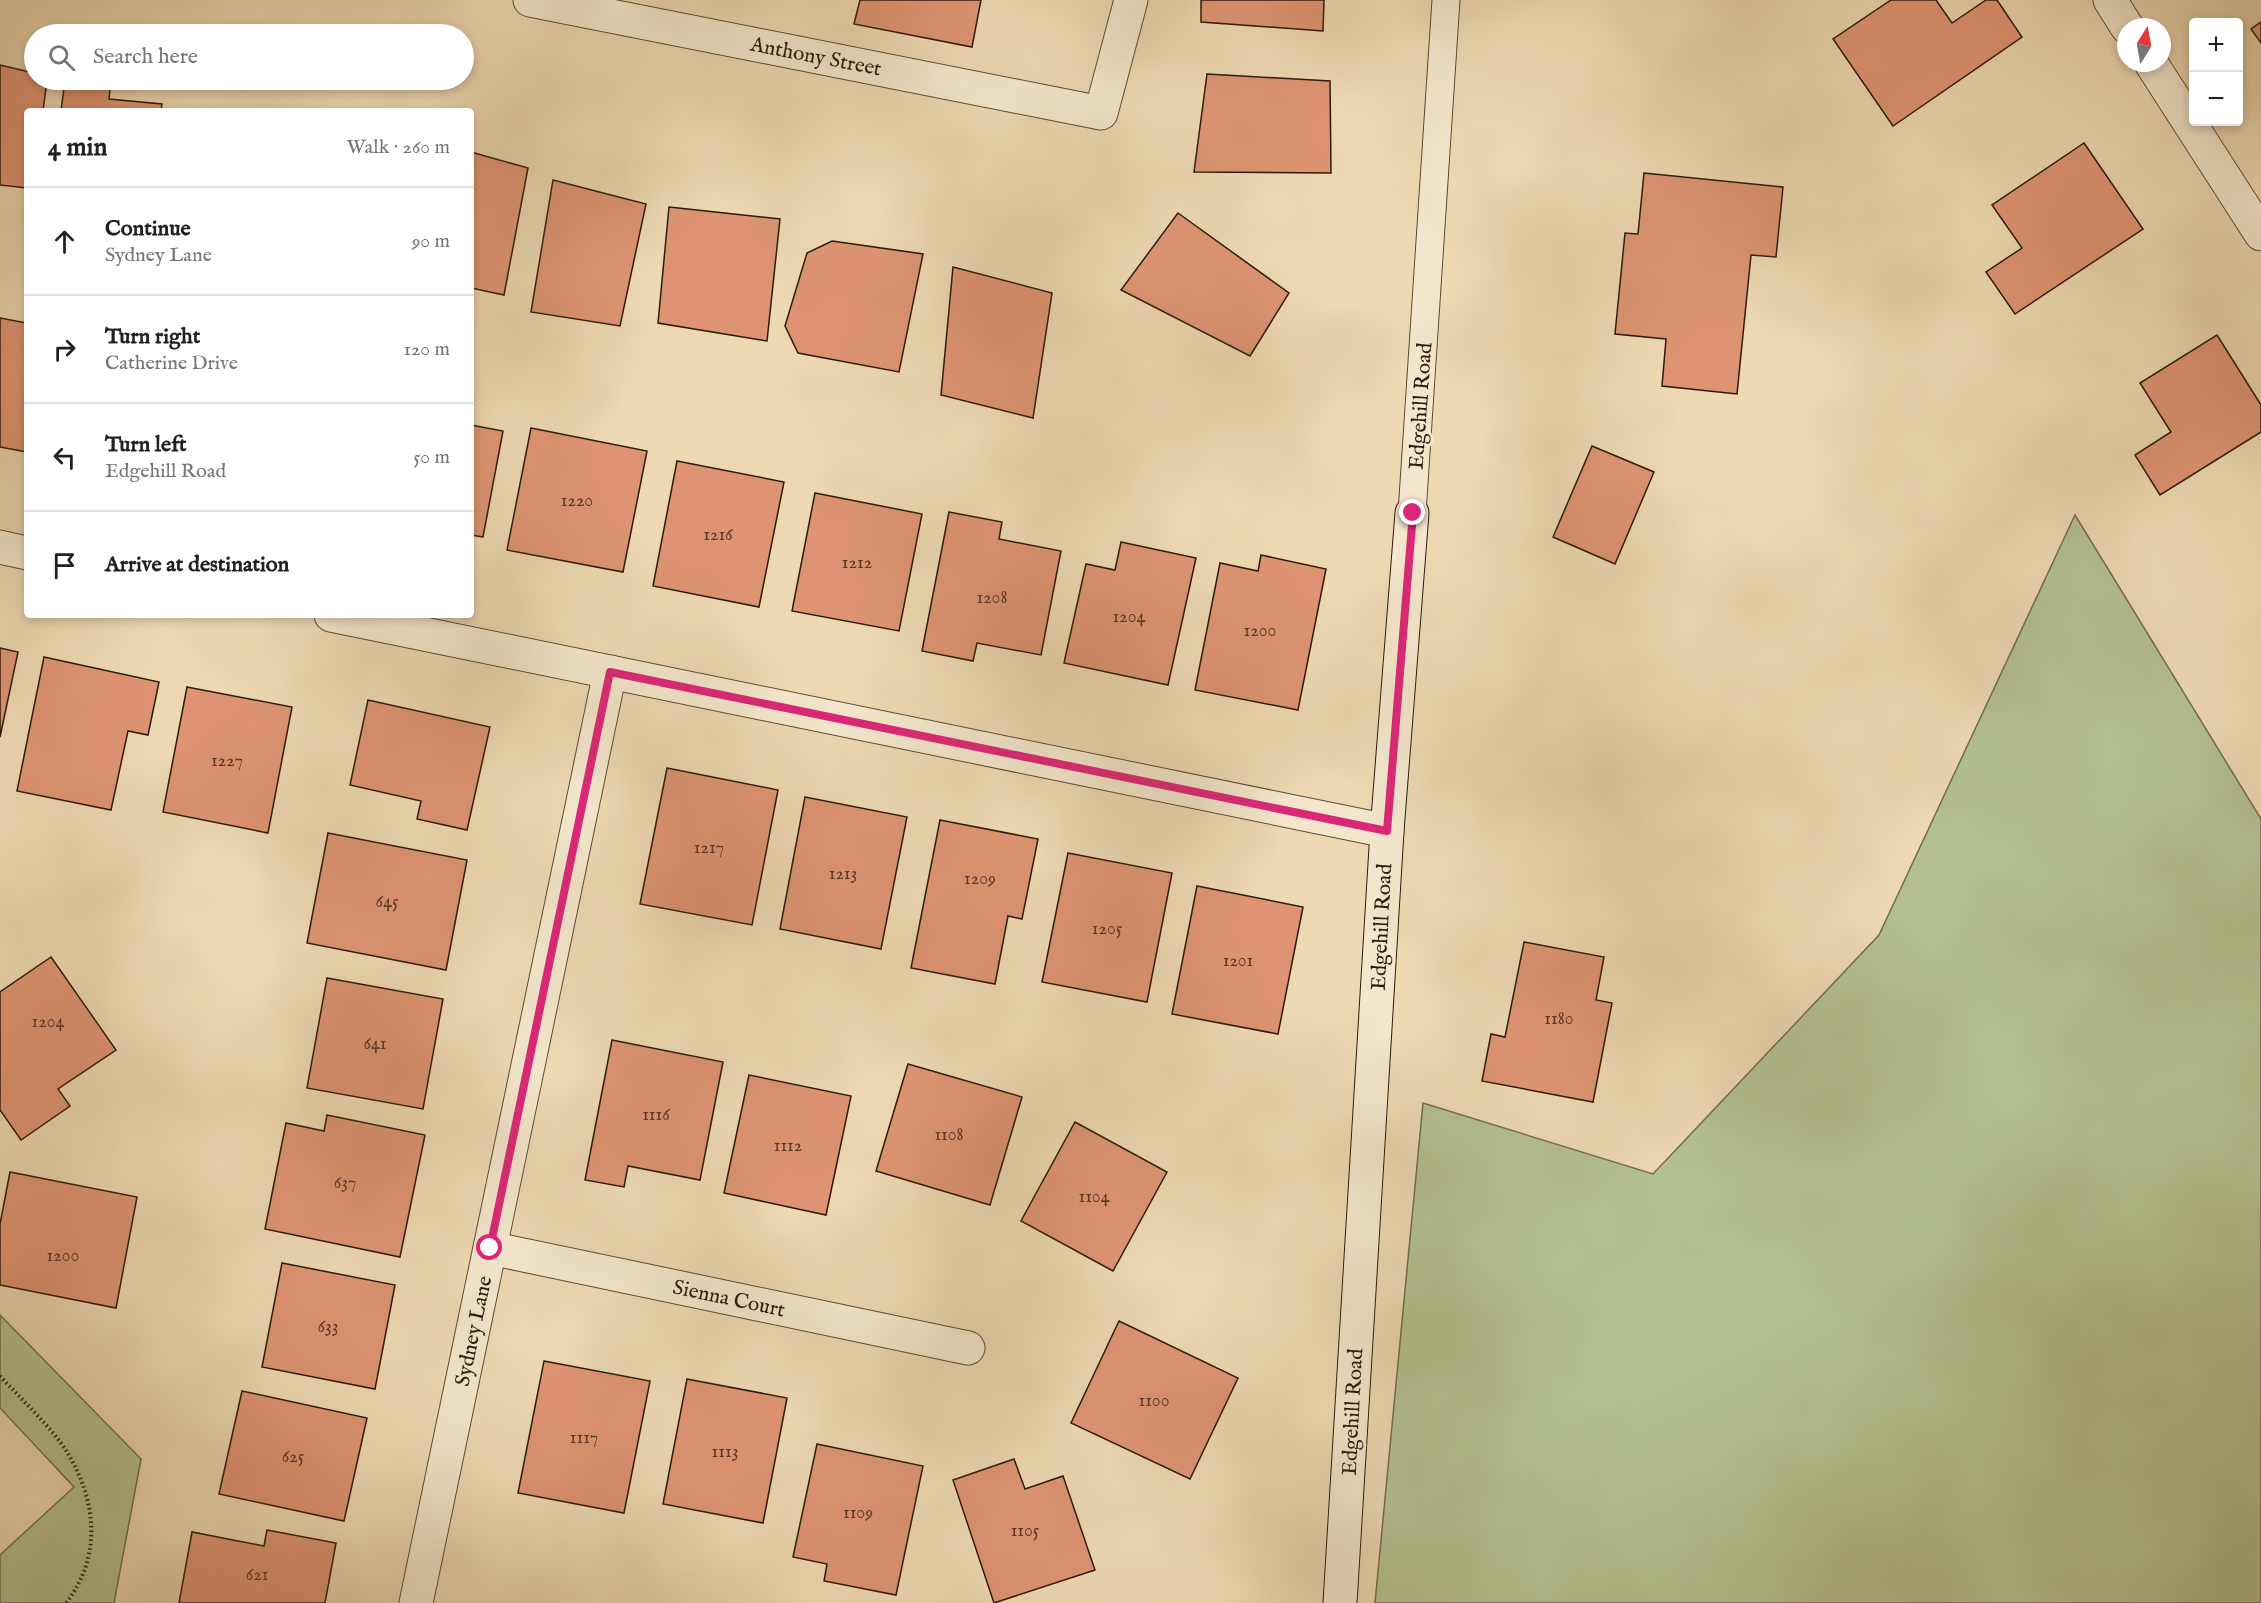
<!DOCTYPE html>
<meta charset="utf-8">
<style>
:root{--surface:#fff;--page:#f2f2f2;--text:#202124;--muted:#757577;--line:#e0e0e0}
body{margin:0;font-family:"IM FELL English",serif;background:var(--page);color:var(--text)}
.controls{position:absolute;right:18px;top:18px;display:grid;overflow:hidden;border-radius:6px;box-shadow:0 3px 9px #0003}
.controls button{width:54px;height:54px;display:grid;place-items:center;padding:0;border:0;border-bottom:2px solid var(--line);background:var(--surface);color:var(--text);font:30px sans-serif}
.compass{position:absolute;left:2117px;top:18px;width:54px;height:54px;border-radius:50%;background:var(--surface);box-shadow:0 3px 9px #0003;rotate:11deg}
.stop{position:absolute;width:18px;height:18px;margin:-14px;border:4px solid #db2777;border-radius:50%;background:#fff}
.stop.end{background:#db2777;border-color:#fff;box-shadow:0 2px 6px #0008}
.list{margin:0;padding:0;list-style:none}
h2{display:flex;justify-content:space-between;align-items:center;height:78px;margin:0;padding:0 24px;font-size:26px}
h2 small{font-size:20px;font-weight:400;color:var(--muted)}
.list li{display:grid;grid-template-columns:39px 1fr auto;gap:18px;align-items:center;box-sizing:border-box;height:108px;padding:0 24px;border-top:2px solid var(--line)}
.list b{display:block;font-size:22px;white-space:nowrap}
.list p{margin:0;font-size:20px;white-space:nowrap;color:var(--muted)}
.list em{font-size:20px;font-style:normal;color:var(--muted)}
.icon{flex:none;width:33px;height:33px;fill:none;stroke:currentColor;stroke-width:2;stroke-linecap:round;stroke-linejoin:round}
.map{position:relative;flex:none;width:2261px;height:1603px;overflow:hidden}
.search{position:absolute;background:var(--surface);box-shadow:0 3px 9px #0003;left:24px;top:24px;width:450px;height:66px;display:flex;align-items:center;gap:15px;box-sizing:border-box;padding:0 21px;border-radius:33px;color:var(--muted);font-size:22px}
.panel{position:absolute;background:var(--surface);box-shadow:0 3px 9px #0003;left:24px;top:108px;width:450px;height:510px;border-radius:6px}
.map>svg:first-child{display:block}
.green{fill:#b4c08f;stroke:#706d4e;stroke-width:1.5}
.building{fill:#de9472;stroke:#2c1a0d;stroke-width:1.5}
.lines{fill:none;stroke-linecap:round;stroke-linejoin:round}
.lane-casing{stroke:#5c4a36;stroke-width:29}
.street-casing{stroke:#5c4a36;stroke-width:35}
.secondary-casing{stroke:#2c1a0d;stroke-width:35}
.path{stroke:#2c1a0d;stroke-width:4;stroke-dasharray:1.5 3;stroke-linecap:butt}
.lane{stroke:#f3e6cc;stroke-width:27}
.street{stroke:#f3e6cc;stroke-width:33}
.secondary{stroke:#f3e6cc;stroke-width:33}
.route{stroke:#db2777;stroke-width:8}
.labels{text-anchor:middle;stroke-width:6;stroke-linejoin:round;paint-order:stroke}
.number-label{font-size:18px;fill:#583826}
.street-label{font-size:21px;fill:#2c1a0d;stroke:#f3e6cc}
</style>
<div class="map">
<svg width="2261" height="1603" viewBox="0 0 2261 1603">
<rect width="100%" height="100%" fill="#edd8b1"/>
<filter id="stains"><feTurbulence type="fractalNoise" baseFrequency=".00333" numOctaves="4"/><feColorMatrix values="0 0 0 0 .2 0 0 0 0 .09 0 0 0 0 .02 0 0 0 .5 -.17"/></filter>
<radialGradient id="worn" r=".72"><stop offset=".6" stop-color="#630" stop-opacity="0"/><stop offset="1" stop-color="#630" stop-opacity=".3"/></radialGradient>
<g class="green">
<polygon points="2075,515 2261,819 2261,1603 1375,1603 1423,1103 1653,1174 1879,935"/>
<polygon points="0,1315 141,1459 114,1603 0,1603 0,1555 74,1487 0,1408"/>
</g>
<g class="building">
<polygon points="860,0 981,0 972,47 854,24"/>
<polygon points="1201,0 1324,0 1323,31 1201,22"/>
<polygon points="1891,0 1936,0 1952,23 1986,0 1997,0 2022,37 1893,126 1833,39"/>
<polygon points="2261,22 2261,43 2251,29"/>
<polygon points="0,65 34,73 34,80 47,80 43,111 27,111 27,188 0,185"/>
<polygon points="1207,74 1330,81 1331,173 1194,172"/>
<polygon points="65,80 111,80 109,99 162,104 161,111 61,111"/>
<polygon points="2084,143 2143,229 2015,314 1986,272 2022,248 1992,205"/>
<polygon points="471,152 528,168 504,295 471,288"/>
<polygon points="1644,173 1783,187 1776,257 1751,255 1737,394 1662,386 1666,339 1615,334 1625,233 1638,234"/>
<polygon points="553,180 646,204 620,326 531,312"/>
<polygon points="669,207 780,219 767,341 658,323"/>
<polygon points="1178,213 1289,293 1250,356 1121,290"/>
<polygon points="832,241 923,254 899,372 798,353 785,326 807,253"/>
<polygon points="953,267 1052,293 1033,418 941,395"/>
<polygon points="0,318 27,323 27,452 0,447"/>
<polygon points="2217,335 2261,405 2261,432 2160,495 2135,455 2171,432 2140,383"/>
<polygon points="471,425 503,431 483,537 471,535"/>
<polygon points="531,428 647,451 623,572 507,550"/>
<polygon points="1592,446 1654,472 1615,564 1553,537"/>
<polygon points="677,461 784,482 759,607 653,586"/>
<polygon points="815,493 922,514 899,631 792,611"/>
<polygon points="949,512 1002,522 999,539 1061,551 1041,655 977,643 973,661 922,651"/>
<polygon points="1121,542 1196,558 1168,685 1064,663 1086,564 1115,570"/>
<polygon points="1261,555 1326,569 1298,710 1195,690 1220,563 1258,571"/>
<polygon points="0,648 18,652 0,737"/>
<polygon points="44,657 159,682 148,735 128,731 111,810 17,791"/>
<polygon points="187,687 292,707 268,833 163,812"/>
<polygon points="368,700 490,727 467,830 417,819 421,801 350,785"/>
<polygon points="667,768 778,790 752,925 640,904"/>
<polygon points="805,797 907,817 881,949 780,929"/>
<polygon points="940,820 1038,839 1022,919 1008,916 995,984 911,968"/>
<polygon points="328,833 467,860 446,970 307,943"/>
<polygon points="1068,853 1172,873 1147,1002 1042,982"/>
<polygon points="1197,886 1303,907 1278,1034 1172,1014"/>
<polygon points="1524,942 1604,957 1596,1000 1612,1003 1593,1102 1482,1081 1491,1034 1505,1037"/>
<polygon points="51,957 116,1050 58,1089 70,1106 21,1140 0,1110 0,992"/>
<polygon points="327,978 443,999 423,1109 307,1088"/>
<polygon points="612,1040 723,1062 700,1180 628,1166 624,1187 585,1180"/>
<polygon points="908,1064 1022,1097 990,1205 876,1171"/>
<polygon points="749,1075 851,1096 826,1215 724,1193"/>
<polygon points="327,1115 425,1135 400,1257 265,1229 286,1123 324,1131"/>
<polygon points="1075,1122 1167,1172 1113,1271 1021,1221"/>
<polygon points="10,1172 137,1197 116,1308 0,1285 0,1224"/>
<polygon points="282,1263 395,1285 375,1389 262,1367"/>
<polygon points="1119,1321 1238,1378 1190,1479 1071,1423"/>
<polygon points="544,1361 650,1381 624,1513 518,1493"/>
<polygon points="687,1379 787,1398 763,1523 663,1504"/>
<polygon points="242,1391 367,1418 344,1521 219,1494"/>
<polygon points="817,1444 923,1466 896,1595 824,1581 827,1564 793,1557"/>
<polygon points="1014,1459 1025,1489 1063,1476 1095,1570 994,1603 953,1480"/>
<polygon points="267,1530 336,1543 325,1603 179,1603 192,1532 264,1546"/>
</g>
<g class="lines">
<defs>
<polyline id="lane" points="1412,513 1446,0"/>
<g id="street">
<polyline points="530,0 1101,113 1131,0"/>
<polyline points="2110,0 2127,27"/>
<polyline points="2151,63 2261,234"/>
<polyline points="0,547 27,553"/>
<polyline points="331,615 1387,831"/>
<polyline points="490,1248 968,1348"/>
<polyline points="416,1603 610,672"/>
</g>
<polyline id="secondary" points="1340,1603 1387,831 1412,513"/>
</defs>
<use href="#lane" class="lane-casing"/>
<use href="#street" class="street-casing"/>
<use href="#secondary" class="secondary-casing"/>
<path class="path" d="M0,1376c19,21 54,54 67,76 30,49 35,105 -1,151"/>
<use href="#lane" class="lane"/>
<use href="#street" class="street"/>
<use href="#secondary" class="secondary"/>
</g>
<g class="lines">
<polyline class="route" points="490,1248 610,672 1387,831 1413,513"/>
</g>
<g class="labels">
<g class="number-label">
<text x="577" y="506">1220</text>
<text x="718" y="540">1216</text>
<text x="857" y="568">1212</text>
<text x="992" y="603">1208</text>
<text x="1129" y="622">1204</text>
<text x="1260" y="636">1200</text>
<text x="227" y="766">1227</text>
<text x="709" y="853">1217</text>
<text x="843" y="879">1213</text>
<text x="980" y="884">1209</text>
<text x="387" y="907">645</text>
<text x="1107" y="934">1205</text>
<text x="1238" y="966">1201</text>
<text x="1559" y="1024">1180</text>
<text x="48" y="1027">1204</text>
<text x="375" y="1049">641</text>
<text x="656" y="1120">1116</text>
<text x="949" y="1140">1108</text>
<text x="788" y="1151">1112</text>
<text x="345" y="1188">637</text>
<text x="1094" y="1202">1104</text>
<text x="63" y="1261">1200</text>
<text x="328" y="1332">633</text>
<text x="1154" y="1406">1100</text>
<text x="584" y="1443">1117</text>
<text x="725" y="1457">1113</text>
<text x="293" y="1462">625</text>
<text x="858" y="1518">1109</text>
<text x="1025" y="1536">1105</text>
<text x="257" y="1580">621</text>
</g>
<g class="street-label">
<text transform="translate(816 56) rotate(11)" y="7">Anthony Street</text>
<text transform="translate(1420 406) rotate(-86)" y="7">Edgehill Road</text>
<text transform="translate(1381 927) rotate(-87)" y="7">Edgehill Road</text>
<text transform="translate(729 1298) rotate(12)" y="7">Sienna Court</text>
<text transform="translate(473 1331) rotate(-78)" y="7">Sydney Lane</text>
<text transform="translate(1352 1412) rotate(-87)" y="7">Edgehill Road</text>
</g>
</g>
<rect width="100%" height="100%" filter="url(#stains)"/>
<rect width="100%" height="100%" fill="url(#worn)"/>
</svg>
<div class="controls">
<button>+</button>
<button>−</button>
</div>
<svg class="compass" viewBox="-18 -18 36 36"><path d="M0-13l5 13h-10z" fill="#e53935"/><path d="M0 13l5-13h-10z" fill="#757577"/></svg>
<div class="stop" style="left:490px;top:1248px"></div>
<div class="stop end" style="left:1413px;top:513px"></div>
<div class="search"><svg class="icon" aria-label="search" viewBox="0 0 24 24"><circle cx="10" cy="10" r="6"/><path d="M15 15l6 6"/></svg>Search here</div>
<section class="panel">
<h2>4 min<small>Walk · 260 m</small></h2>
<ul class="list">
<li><svg class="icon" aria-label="ahead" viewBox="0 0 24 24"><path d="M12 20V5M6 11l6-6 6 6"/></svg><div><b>Continue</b><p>Sydney Lane</p></div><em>90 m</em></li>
<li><svg class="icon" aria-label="right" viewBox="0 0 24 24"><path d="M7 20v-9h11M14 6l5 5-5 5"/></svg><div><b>Turn right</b><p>Catherine Drive</p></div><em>120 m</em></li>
<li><svg class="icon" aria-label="left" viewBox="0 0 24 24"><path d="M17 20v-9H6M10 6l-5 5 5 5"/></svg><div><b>Turn left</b><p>Edgehill Road</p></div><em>50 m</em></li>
<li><svg class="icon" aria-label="arrive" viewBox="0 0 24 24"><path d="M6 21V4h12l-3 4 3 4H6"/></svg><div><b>Arrive at destination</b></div></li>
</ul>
</section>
</div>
